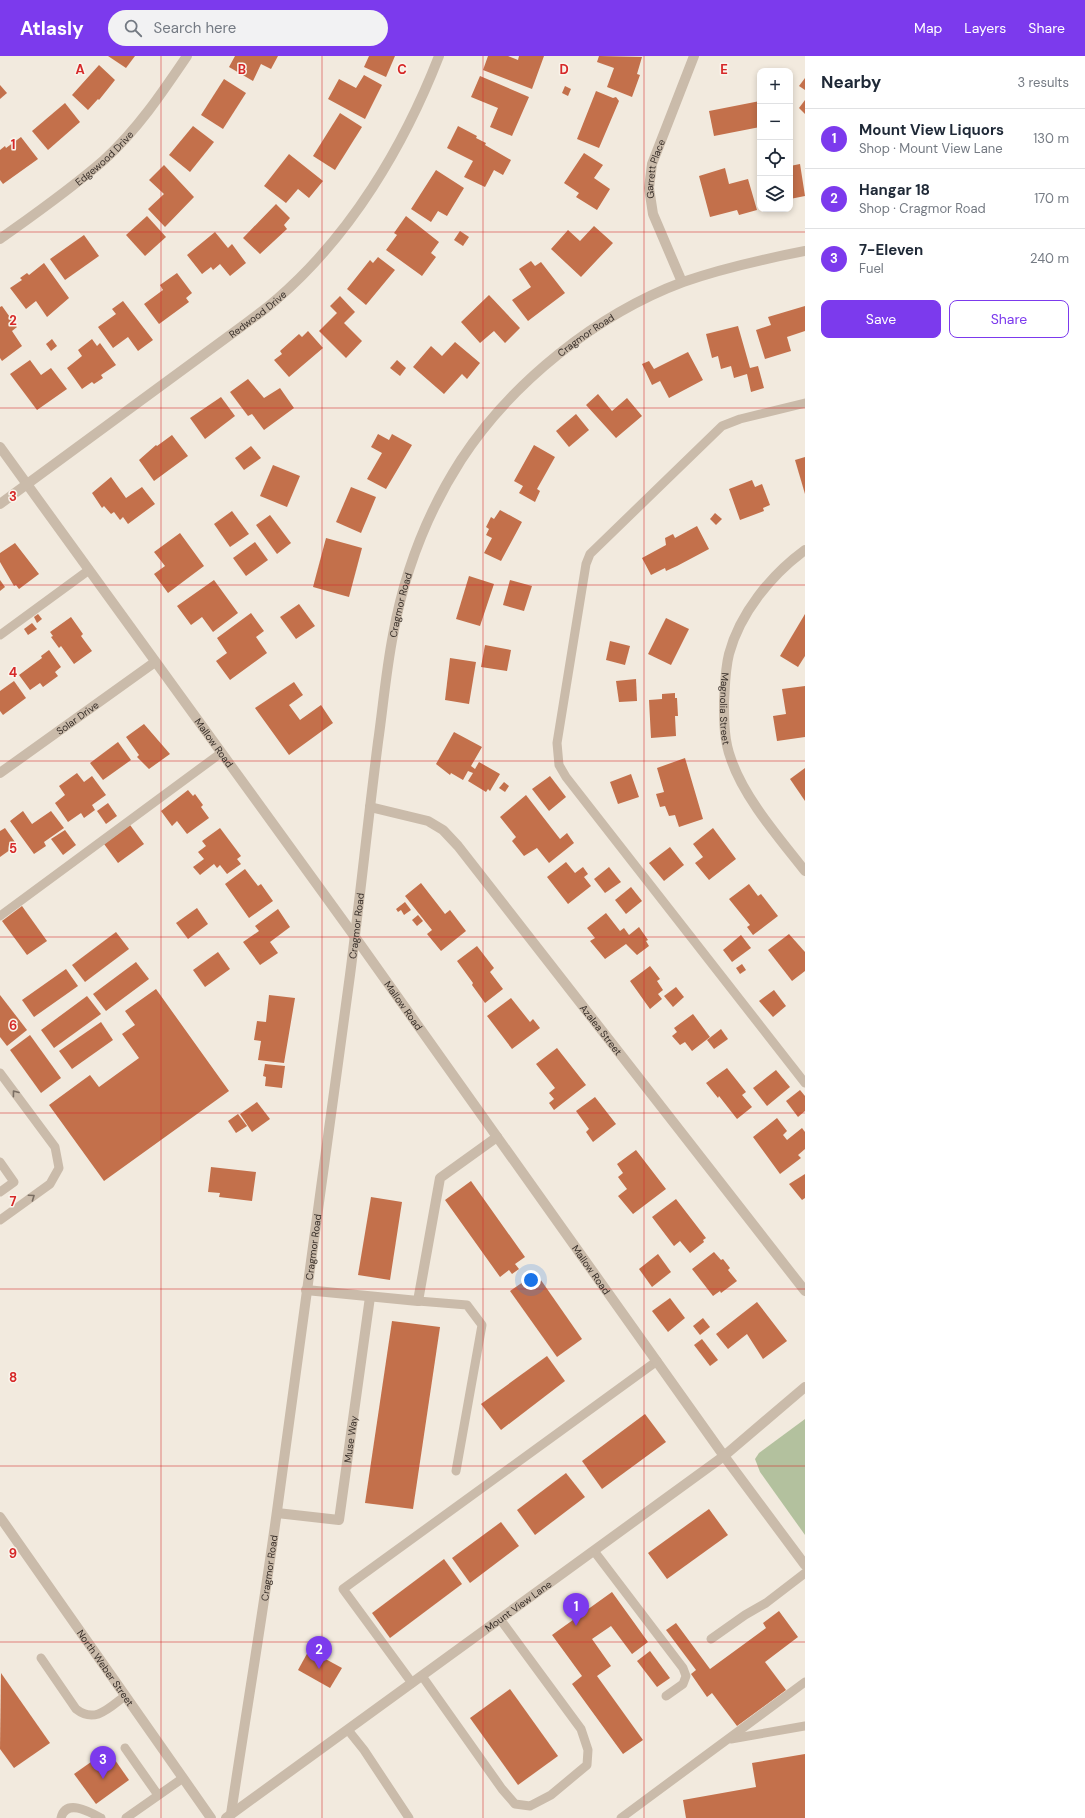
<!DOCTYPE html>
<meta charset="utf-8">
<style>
:root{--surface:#fff;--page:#f2f2f3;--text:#1f2937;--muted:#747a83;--line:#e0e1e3;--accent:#7c3aed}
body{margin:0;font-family:"DM Sans",sans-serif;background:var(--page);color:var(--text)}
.controls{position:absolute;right:12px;top:12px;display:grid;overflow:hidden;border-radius:8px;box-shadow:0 2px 6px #0003}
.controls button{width:36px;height:36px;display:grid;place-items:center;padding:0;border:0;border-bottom:1px solid var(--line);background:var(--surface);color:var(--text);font:20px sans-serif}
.you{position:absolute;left:531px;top:1224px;width:14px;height:14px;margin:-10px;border:3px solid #fff;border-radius:50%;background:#1a73e8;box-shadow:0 0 0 6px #1a73e833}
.badge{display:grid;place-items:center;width:26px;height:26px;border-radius:50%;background:var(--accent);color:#fff;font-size:13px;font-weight:700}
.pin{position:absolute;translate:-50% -33px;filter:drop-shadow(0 1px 2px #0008)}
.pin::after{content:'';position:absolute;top:21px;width:14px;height:12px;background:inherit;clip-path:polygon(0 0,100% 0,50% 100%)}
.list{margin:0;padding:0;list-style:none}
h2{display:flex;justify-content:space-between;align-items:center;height:52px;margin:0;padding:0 16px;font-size:17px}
h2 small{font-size:13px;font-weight:400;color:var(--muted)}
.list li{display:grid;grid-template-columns:26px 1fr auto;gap:12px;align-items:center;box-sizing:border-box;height:60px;padding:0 16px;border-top:1px solid var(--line)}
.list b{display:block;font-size:15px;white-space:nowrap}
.list p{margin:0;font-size:13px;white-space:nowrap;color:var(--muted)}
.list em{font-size:13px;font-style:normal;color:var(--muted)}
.actions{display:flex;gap:8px;padding:12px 16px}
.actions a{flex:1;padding:9px 0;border:1px solid var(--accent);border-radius:8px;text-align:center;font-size:14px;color:var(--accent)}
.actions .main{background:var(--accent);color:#fff}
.icon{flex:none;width:22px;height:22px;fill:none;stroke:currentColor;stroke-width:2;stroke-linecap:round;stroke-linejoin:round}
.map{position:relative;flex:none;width:805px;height:1762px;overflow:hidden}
header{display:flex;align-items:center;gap:24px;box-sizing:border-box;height:56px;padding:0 20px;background:var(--accent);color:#fff}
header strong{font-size:19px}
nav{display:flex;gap:22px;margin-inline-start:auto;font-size:14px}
.search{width:280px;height:36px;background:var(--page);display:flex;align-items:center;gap:10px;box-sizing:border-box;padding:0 14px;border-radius:22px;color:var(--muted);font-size:15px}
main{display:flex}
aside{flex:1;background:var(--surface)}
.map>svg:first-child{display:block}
.green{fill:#b3c19e}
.building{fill:#c3704b}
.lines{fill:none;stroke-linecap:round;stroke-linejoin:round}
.service{stroke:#cabbaa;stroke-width:9}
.minor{stroke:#cabbaa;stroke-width:10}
.tertiary{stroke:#cabbaa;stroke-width:10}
.oneway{stroke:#7a6e63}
.grid{fill:none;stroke:#d62828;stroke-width:1;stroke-opacity:0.55}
.labels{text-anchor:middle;stroke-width:3;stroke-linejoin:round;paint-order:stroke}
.street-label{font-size:10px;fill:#382f29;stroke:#faf4eb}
.grid-label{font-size:13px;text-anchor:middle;font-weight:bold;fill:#d62828;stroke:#faf4eb;stroke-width:3;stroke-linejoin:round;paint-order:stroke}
</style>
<header>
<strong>Atlasly</strong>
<div class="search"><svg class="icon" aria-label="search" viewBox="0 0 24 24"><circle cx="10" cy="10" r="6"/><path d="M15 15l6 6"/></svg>Search here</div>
<nav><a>Map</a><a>Layers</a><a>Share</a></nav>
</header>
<main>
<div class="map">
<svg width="805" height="1762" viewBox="0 0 805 1762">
<rect width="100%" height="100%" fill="#f2eade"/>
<polygon class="green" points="805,1363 805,1479 760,1416 755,1403 759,1397"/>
<g class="building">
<polygon points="108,0 135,0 126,12"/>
<polygon points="235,0 278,0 271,13 261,8 253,25 229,11"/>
<polygon points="369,0 395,0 386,21 364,11"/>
<polygon points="488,0 508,0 518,4 519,0 544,0 532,33 483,14"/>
<polygon points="599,0 642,1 637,18 640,19 632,41 607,31 614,12 597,6"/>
<polygon points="99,9 115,24 99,44 98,43 88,54 72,39"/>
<polygon points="364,19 382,29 365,63 328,43 339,23 356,32"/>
<polygon points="480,20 529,41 512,80 490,71 498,52 471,41"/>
<polygon points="805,22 805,34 799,30"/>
<polygon points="224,23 246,37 223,73 201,59"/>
<polygon points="0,29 7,37 0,43"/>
<polygon points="565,30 571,33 568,40 562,37"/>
<polygon points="596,35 613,42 616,41 619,45 599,92 577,83"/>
<polygon points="805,44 805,58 799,52"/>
<polygon points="760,45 760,71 714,80 709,55"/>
<polygon points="65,47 80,66 48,94 32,75"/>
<polygon points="340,57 362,71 335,114 313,100"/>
<polygon points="193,70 214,86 190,116 169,99"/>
<polygon points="458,70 477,80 476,82 486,87 485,89 511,104 503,119 494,114 485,131 464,121 473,105 447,92"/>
<polygon points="21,81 38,103 3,128 0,124 0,94 5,90 6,92"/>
<polygon points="584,97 603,109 594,122 610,133 597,154 576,141 579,137 564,127"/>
<polygon points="289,98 323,125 309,142 298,133 286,147 264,130"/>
<polygon points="800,108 805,140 790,143 790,110"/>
<polygon points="164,109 194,141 165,171 148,153 164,138 149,124"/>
<polygon points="725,112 729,128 748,123 757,154 739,159 737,154 710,161 699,120"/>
<polygon points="436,114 464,132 447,160 438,155 431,166 411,153"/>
<polygon points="276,148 290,162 284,169 287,173 260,198 243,182"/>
<polygon points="147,160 166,181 145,200 126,179"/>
<polygon points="406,160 439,186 431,197 436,201 422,220 386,194 397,179 394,177"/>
<polygon points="594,170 613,187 581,221 551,193 568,174 580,185"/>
<polygon points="460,175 469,181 463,190 454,184"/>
<polygon points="215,176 228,192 232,188 246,207 230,220 220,208 213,214 211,211 202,218 187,199"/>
<polygon points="84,179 99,200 65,224 50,203"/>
<polygon points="378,201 395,214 366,249 347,233 370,204 373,207"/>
<polygon points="531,205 535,210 541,206 565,237 528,265 512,244 531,231 519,213"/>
<polygon points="44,207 69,242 47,261 36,245 26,253 10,232 22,224 20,222 27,217 29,219"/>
<polygon points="177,217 192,237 186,242 189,246 159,268 144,248 163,234 160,229"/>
<polygon points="489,239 520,272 505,287 494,275 480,287 461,266"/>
<polygon points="340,240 355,256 344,267 362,285 346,302 319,275 337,257 330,250"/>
<polygon points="123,245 153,284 138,295 128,281 113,292 98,271 116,258 112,253"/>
<polygon points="2,250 17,271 12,275 22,290 2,305 0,302 0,251"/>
<polygon points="805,250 805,275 787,281 791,295 765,303 756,274 771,269 768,261"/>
<polygon points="738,270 750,312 758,310 764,332 751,336 747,318 734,322 731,310 721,313 718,300 712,302 706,278"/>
<polygon points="308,275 323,292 289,321 274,304 282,298 280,295 299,278 302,281"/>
<polygon points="52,283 57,290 51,295 46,288"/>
<polygon points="92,283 97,290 100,287 116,309 101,319 103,322 94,328 92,326 82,333 67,312 82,300 78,294"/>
<polygon points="455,286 480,307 467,323 462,318 444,338 413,311 431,290 442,300"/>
<polygon points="688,296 703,324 669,342 660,325 652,329 642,308 649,305 654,313"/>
<polygon points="30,304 41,319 51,312 67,333 37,354 10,318"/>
<polygon points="397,304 406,312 400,320 390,312"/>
<polygon points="248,323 264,342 280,332 294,352 264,374 252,358 248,360 230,336"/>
<polygon points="598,338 612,355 627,342 642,360 616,382 586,349"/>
<polygon points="221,341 235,360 205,383 190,362"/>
<polygon points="576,358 589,374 569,391 556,375"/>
<polygon points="378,378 389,384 392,378 412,389 386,433 367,423 382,397 371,391"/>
<polygon points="172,379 188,400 154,425 139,404 156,389 157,390"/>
<polygon points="534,389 555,401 537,433 540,435 535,446 519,437 523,430 514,425"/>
<polygon points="251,390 261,402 244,414 235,402"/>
<polygon points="805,401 805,438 795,404"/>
<polygon points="273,409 300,420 287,451 260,440"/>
<polygon points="111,421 126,442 142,431 155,448 128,468 123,461 120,464 114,456 111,458 104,450 102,452 92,437"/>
<polygon points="752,424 755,431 762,428 770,449 763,452 764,455 740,464 729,433"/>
<polygon points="351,431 376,441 361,477 336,466"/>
<polygon points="500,454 522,466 501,505 484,497 492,482 486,479 489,473 486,471 491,461 494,463"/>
<polygon points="232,455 249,478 230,491 214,468"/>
<polygon points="715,457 722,463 716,469 710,463"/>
<polygon points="270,459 291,487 277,498 256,469"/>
<polygon points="697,470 709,493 677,510 666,515 665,512 651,519 642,502 666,489 665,482 673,478 675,482"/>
<polygon points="180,477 204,510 168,537 154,518 165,510 154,496"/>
<polygon points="326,482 362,492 349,541 313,531"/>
<polygon points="255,486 268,504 246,520 233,502"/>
<polygon points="15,487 39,518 19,533 16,529 14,530 0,506 0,497"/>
<polygon points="469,520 494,528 480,570 456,563"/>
<polygon points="0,524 5,531 0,535"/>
<polygon points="214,524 238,557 213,576 202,561 191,569 177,550"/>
<polygon points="510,524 532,530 524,555 503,549"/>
<polygon points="299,548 315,570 296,583 280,561"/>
<polygon points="251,557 264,575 256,581 267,597 230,624 216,605 227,597 217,582"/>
<polygon points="38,558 42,563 37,567 34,561"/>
<polygon points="805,558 805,600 798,611 780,600"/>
<polygon points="71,561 83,578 81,580 92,595 74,608 61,590 59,592 51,581 53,580 50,576"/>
<polygon points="666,562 689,573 671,609 648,598"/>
<polygon points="32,567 37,573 28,579 24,573"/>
<polygon points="610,585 630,590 625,609 606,604"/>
<polygon points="485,589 511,594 507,615 481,611"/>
<polygon points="49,594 61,611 55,616 58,620 43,631 40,627 30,634 19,619 42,602 41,600"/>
<polygon points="450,602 476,606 469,648 445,644"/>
<polygon points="636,623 637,645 619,646 616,625"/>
<polygon points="14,625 26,642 3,659 0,655 0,635"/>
<polygon points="294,626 303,639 289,649 300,664 321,649 333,667 289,699 255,652"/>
<polygon points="805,630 805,681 777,685 773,660 786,658 782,633"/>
<polygon points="675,637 675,642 677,642 678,660 675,660 676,680 651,682 649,644 662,643 662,638"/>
<polygon points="144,668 170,698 149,713 137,701 139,699 126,681"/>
<polygon points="454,676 482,691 471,710 475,713 479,706 500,718 490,735 488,733 486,736 468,725 473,717 468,715 463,724 451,717 450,719 436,708"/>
<polygon points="118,686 131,704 103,724 90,707"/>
<polygon points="685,702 703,763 679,771 675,759 669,760 665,750 660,751 656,738 664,736 657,712"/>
<polygon points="805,712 805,745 790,723"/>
<polygon points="77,717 84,726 92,720 106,739 92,749 95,754 84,762 81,757 68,766 55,747 65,739 59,730"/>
<polygon points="631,718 639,741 618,748 610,726"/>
<polygon points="550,720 566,741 549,755 532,733"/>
<polygon points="504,726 509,730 505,736 499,732"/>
<polygon points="188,734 193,740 195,738 203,749 201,751 209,762 187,778 177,765 172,770 161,755"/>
<polygon points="526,739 560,783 567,777 574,787 549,807 537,792 524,800 512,785 516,781 500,761"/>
<polygon points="108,747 117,760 106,768 97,755"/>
<polygon points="23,755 32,768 51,755 64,772 44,786 46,790 34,798 10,765"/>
<polygon points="130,769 144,788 118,807 104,788"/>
<polygon points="5,772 17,789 0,801 0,775"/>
<polygon points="220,772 241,800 237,803 241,808 227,818 220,809 217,812 214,808 200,819 193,811 204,803 198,796 206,790 202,785"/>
<polygon points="713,772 736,803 709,824 695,807 703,801 693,788"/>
<polygon points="65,774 76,789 63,799 51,783"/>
<polygon points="670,791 684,809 664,825 649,807"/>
<polygon points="566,806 575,817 583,811 588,818 584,821 591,830 568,848 547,821"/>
<polygon points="609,811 621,826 605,837 594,823"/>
<polygon points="245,813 258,830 261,828 273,845 249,862 225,828"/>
<polygon points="421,827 445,858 450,854 466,875 441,895 427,878 432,874 405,840"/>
<polygon points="749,828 758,840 761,838 778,860 753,879 747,871 750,869 729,843"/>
<polygon points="631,831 642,845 626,858 615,844"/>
<polygon points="405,846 411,854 404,859 401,854 398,856 396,853"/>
<polygon points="22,850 47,885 27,899 2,865"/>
<polygon points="197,852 208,868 188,883 176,867"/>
<polygon points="278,853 290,871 270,886 278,897 260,909 243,886 259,875 255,870"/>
<polygon points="606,857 620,875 624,872 629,879 639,871 648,884 646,885 649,890 637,899 626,888 605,903 590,885 595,882 587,872"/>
<polygon points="418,859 423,865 417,870 412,864"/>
<polygon points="116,876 129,893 85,926 72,909"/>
<polygon points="789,878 805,896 805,915 792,925 768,894"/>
<polygon points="741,879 751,892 732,906 723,894"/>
<polygon points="477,890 494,912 490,916 503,933 485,947 472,929 473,927 457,905"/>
<polygon points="218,896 230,913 205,931 193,914"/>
<polygon points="136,906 149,923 106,955 93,938"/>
<polygon points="742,908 746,914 740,918 736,912"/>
<polygon points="650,910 660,923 657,925 663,934 658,938 662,943 650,953 630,925"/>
<polygon points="66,913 78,930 34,961 22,944"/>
<polygon points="676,931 684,941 673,951 664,940"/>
<polygon points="156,933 229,1035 104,1125 49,1049 90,1019 99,1031 139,1002 122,978 135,969 125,955"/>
<polygon points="774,934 786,950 773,961 759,945"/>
<polygon points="0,939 27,974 7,990 0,981"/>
<polygon points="269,939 295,942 284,1007 258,1004 261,985 254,984 257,965 266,966"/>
<polygon points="87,940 101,958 54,992 41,974"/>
<polygon points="511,942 530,966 533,963 540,972 512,993 487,960"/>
<polygon points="693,958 710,981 692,995 685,986 680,989 672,980 677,976 674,972"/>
<polygon points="101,966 113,984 72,1013 59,995"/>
<polygon points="721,973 728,983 714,993 707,984"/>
<polygon points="30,979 61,1022 41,1037 10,994"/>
<polygon points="557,992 586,1029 554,1054 549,1047 554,1043 549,1037 555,1032 536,1008"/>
<polygon points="265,1008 285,1010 282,1032 265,1030 266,1021 263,1020"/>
<polygon points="727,1012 746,1036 742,1039 752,1051 737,1063 719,1040 718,1042 706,1027"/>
<polygon points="776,1014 790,1031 767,1050 753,1032"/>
<polygon points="800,1034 805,1040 805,1055 798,1061 786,1045"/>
<polygon points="595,1041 616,1068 593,1086 586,1076 589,1073 576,1055"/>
<polygon points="257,1046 270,1063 252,1076 240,1058"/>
<polygon points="238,1058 247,1070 236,1077 228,1065"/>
<polygon points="777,1062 787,1075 783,1079 787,1084 802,1072 805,1076 805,1093 798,1099 801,1102 780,1118 753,1081"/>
<polygon points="636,1094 666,1133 633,1158 618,1140 627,1133 618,1121 623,1117 617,1108"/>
<polygon points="211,1111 256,1116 252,1145 219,1141 220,1137 208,1136"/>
<polygon points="805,1118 805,1142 802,1144 789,1128"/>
<polygon points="471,1125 525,1201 515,1208 519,1213 512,1218 509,1214 500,1221 445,1144"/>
<polygon points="371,1141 402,1146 390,1224 358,1219"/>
<polygon points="676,1143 706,1182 703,1184 704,1186 690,1197 680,1185 674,1190 652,1161"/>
<polygon points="714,1196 721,1204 723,1203 730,1212 728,1214 737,1225 721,1237 720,1235 713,1240 692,1213"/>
<polygon points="658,1198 671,1216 652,1231 639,1213"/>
<polygon points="536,1217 582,1283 557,1301 510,1235"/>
<polygon points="670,1242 685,1262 668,1276 652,1255"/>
<polygon points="757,1246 787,1285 763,1303 747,1278 728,1293 716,1278"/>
<polygon points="703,1262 710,1271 700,1279 693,1270"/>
<polygon points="392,1265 440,1271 413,1453 365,1447"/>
<polygon points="702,1283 718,1304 710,1310 694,1289"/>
<polygon points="547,1300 565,1325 501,1374 481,1348"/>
<polygon points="645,1358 666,1386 602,1433 582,1405"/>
<polygon points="566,1417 585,1441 535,1479 517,1454"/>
<polygon points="709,1453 728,1479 667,1523 648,1497"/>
<polygon points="501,1466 519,1490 470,1527 452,1502"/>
<polygon points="444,1503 462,1528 390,1582 372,1557"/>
<polygon points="612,1536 648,1586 632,1598 611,1570 592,1583 611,1610 597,1620 643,1684 623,1698 572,1628 582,1620 552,1579"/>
<polygon points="779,1555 798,1581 765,1606 786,1634 737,1670 712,1637 707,1641 691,1618 696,1614 666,1574 676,1567 710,1613 766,1572 763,1567"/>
<polygon points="309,1594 342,1612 330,1632 298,1614"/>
<polygon points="650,1595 670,1622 657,1631 637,1605"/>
<polygon points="1,1617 50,1687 14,1712 0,1693"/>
<polygon points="510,1633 558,1700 518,1729 470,1662"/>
<polygon points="108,1694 129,1724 96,1748 74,1718"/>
<polygon points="805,1698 805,1762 686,1762 683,1744 756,1731 752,1707"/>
</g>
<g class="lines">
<g class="service">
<polyline points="805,347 740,363 722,370 590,498 586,508 557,687 559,709 566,721 805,1027"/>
<polyline points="0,579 89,514"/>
<polyline points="0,860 221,697"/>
<polyline points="0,1017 55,1091 59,1112 50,1128 0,1164"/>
<polyline points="0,1106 14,1126 0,1136"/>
<polyline points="418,1245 467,1249 482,1269 456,1415"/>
<polyline points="594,1495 683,1612 686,1620 683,1628 666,1640"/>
<polyline points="711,1583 745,1559 766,1547 805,1517"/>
<path d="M41,1602l35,51c19,15 33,-1 49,-13"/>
<polyline points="422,1620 502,1733 515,1748 530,1750 551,1739 587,1709 588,1694 581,1673 500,1563"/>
<polyline points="412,1627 343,1533 657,1305"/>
<polyline points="348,1674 364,1694 409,1762"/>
<polyline points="731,1683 805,1670"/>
<polyline points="125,1692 158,1739"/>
<path d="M61,1762c5,-20 29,-6 40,0"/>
<polyline points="126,1762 183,1722"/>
<polyline points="621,1762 805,1626"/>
</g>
<g class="minor">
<path id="s1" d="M0,183c35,-25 71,-50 104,-79 33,-30 58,-67 83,-104"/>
<path id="s2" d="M682,226l-29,-68 -4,-26 3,-24 42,-108"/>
<path id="s3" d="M0,391l355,490 369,519 81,109"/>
<path id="s4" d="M0,448l241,-177c12,-9 25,-18 36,-28 74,-64 127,-153 162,-243"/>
<path id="s5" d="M805,494c-34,25 -65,63 -76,104 -4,16 -4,32 -5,48 0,19 0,39 7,57 13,39 49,80 74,112"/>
<path id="s6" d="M0,717l155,-111"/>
<path id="s7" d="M370,751l58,14 15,9 15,16 347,445"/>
<polyline points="306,1234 418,1245 440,1122 497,1081"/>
<path id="s8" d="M277,1457l62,7 31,-223"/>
<path id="s9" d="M0,1461l211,301"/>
<path id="s10" d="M231,1758c15,-101 32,-201 46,-303 25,-178 48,-357 73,-536 10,-77 18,-155 28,-233 5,-35 8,-71 15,-107 11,-62 34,-122 68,-175 50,-77 136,-146 222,-178 40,-14 81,-23 122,-31"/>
</g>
<path class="tertiary" id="s11" d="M226,1762l498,-362 81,-69"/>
</g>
<defs><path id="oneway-chevron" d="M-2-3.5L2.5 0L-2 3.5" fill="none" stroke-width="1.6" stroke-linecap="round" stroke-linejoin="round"/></defs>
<g class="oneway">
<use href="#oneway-chevron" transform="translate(15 1037) rotate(-127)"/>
<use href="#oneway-chevron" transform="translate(32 1141) rotate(-35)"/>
</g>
<path class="grid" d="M161,0v1762M322,0v1762M483,0v1762M644,0v1762M0,176h805M0,352h805M0,529h805M0,705h805M0,881h805M0,1057h805M0,1233h805M0,1410h805M0,1586h805"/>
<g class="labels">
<g class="street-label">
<text dy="4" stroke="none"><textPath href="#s1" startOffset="132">Edgewood Drive</textPath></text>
<text dy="4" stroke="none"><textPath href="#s2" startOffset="120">Garrett Place</textPath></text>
<text dy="4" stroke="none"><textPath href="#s4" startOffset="320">Redwood Drive</textPath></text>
<text dy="4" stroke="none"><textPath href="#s10" startOffset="1557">Cragmor Road</textPath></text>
<text dy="4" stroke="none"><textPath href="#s10" startOffset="1221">Cragmor Road</textPath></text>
<text dy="4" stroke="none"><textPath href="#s5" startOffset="186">Magnolia Street</textPath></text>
<text dy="4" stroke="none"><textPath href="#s6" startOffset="95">Solar Drive</textPath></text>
<text dy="4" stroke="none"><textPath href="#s3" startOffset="365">Mallow Road</textPath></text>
<text dy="4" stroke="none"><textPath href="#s10" startOffset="897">Cragmor Road</textPath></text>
<text dy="4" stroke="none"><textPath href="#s3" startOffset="689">Mallow Road</textPath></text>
<text dy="4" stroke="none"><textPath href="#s7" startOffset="332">Azalea Street</textPath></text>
<text dy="4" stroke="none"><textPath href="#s10" startOffset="573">Cragmor Road</textPath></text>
<text dy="4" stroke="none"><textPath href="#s3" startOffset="1013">Mallow Road</textPath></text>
<text dy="4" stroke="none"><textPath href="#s8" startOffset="144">Muse Way</textPath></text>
<text dy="4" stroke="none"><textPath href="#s10" startOffset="249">Cragmor Road</textPath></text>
<text dy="4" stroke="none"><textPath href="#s11" startOffset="361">Mount View Lane</textPath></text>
<text dy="4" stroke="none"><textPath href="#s9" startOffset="184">North Weber Street</textPath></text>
</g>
</g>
<g class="grid-label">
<text x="80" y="18">A</text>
<text x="242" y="18">B</text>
<text x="402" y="18">C</text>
<text x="564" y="18">D</text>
<text x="724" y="18">E</text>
<text x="13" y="93">1</text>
<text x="13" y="269">2</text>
<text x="13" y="445">3</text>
<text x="13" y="621">4</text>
<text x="13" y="797">5</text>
<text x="13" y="974">6</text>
<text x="13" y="1150">7</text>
<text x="13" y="1326">8</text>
<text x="13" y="1502">9</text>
</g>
</svg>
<div class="controls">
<button>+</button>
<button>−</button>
<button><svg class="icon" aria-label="locate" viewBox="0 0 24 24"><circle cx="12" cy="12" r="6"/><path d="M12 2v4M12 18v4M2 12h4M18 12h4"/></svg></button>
<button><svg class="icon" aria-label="layers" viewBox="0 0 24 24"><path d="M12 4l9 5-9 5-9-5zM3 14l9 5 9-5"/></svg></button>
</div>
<div class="you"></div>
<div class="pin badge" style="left:576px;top:1570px">1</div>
<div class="pin badge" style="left:319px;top:1613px">2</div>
<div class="pin badge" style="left:103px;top:1723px">3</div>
</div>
<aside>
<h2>Nearby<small>3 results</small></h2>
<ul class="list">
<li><span class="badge">1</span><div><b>Mount View Liquors</b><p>Shop · Mount View Lane</p></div><em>130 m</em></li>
<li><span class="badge">2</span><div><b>Hangar 18</b><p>Shop · Cragmor Road</p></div><em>170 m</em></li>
<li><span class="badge">3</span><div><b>7-Eleven</b><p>Fuel</p></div><em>240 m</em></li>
</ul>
<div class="actions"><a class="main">Save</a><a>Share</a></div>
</aside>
</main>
